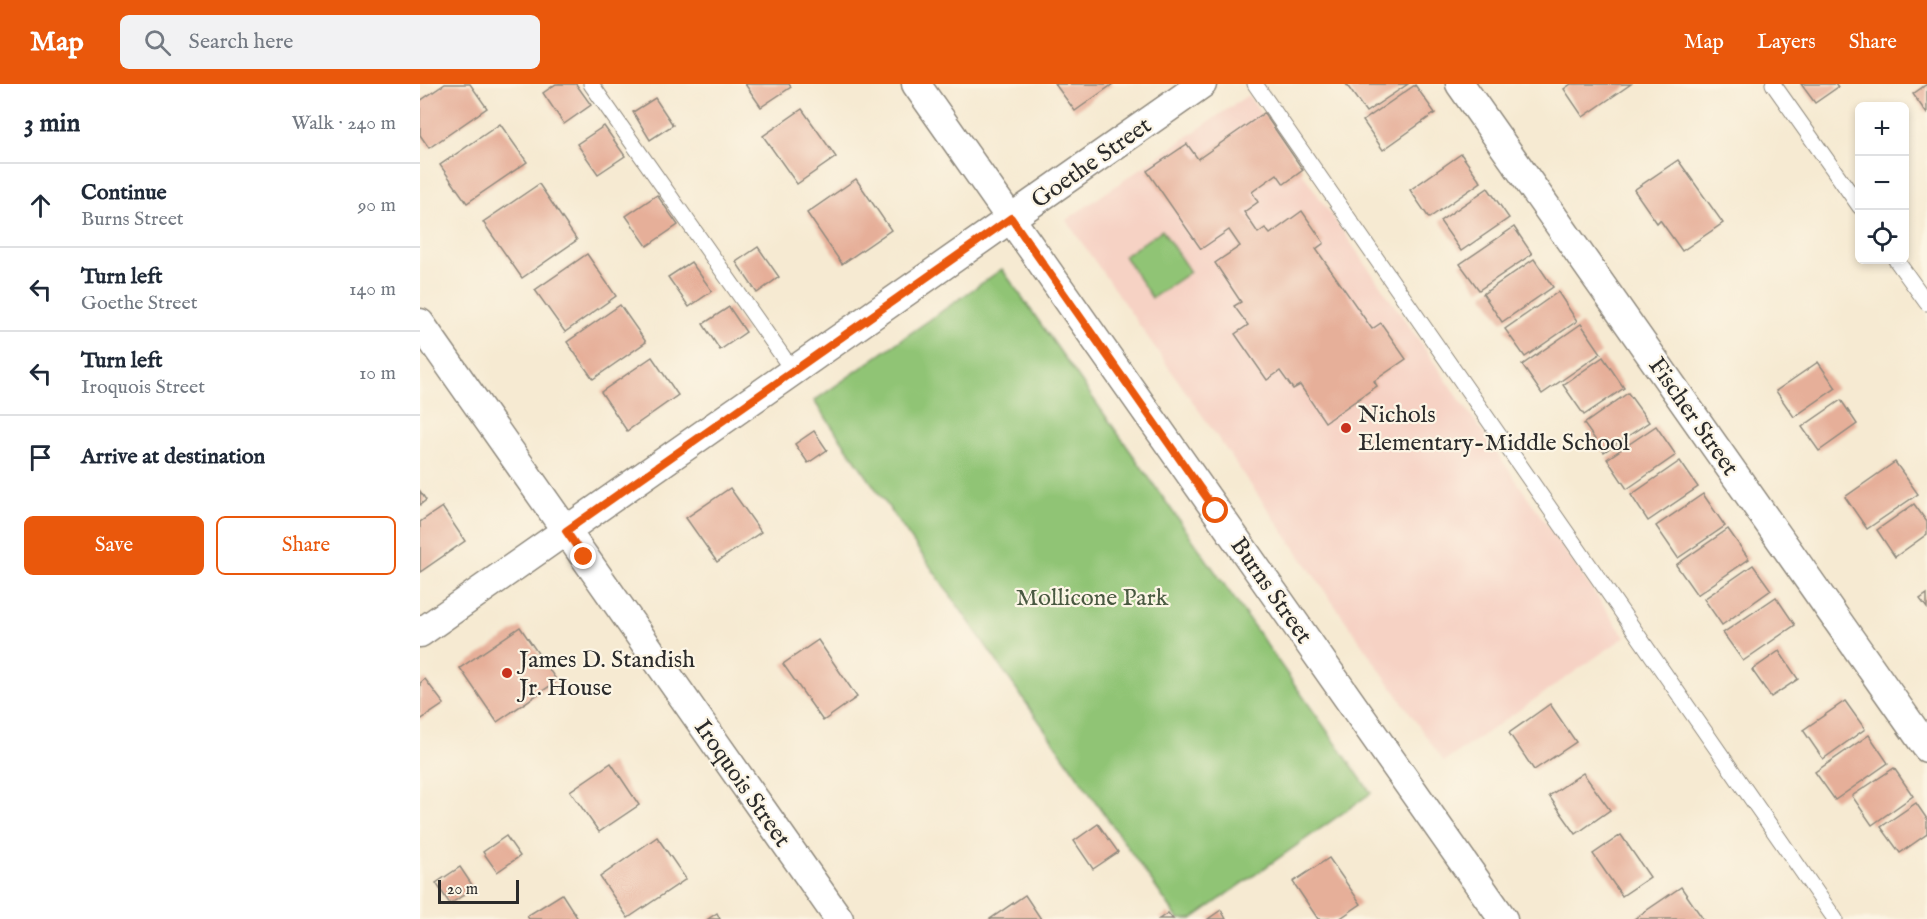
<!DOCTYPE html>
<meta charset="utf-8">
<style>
:root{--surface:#fff;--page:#f2f2f3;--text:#1f2937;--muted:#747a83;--line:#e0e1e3;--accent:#ea580c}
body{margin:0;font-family:"IM FELL English",serif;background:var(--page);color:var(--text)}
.controls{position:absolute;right:18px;top:18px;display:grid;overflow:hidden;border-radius:9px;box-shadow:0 3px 9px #0003}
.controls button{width:54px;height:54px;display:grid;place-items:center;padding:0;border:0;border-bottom:2px solid var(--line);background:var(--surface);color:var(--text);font:30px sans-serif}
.scale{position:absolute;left:18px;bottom:15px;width:81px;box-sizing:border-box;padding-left:6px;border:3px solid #2b2b2b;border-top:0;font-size:16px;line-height:21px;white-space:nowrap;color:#2b2b2b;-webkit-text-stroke:4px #fcf5e5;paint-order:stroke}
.stop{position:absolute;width:18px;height:18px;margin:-14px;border:4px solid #ea580c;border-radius:50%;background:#fff}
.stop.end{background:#ea580c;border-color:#fff;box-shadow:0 2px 6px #0008}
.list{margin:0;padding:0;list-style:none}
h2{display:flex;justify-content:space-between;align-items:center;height:78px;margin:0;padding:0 24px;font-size:26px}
h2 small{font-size:20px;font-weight:400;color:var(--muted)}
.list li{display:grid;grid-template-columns:39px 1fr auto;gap:18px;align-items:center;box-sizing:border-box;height:84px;padding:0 24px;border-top:2px solid var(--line)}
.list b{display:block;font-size:22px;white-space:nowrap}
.list p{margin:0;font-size:20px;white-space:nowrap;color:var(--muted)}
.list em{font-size:20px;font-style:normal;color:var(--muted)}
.actions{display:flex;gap:12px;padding:18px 24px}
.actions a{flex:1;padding:14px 0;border:2px solid var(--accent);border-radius:9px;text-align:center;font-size:21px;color:var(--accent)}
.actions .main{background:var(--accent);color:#fff}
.icon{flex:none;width:33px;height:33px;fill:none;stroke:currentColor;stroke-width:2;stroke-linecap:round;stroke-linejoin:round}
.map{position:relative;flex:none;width:1507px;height:835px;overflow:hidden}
header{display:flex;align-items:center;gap:36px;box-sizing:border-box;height:84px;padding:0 30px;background:var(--accent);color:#fff}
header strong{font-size:28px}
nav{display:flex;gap:33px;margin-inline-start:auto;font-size:21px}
.search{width:420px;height:54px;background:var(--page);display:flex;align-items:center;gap:15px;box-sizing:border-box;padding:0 21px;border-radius:9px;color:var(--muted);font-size:22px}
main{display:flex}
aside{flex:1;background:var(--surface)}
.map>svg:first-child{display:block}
.built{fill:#f6d2c4}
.green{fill:#90c475;stroke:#5e7850;stroke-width:1.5}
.building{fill:#e6af99}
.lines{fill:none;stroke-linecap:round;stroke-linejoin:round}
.lane-casing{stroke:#908a7e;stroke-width:17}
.street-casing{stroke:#908a7e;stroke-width:31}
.lane{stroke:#fff;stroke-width:15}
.street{stroke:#fff;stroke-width:28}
.route{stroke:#ea580c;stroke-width:8}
.poi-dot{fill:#c8321e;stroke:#fcf5e5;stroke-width:2}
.labels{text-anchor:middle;stroke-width:4.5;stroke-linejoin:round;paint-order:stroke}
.street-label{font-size:24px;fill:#2b2b2b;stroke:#fcf5e5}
.poi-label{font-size:24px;fill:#2b2b2b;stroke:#fcf5e5;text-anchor:start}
.park-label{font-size:24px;fill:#495941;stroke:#fcf5e5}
</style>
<header>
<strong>Map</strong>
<div class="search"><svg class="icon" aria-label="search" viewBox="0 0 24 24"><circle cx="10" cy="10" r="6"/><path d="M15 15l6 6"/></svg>Search here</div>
<nav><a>Map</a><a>Layers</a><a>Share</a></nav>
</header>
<main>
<aside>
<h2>3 min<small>Walk · 240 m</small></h2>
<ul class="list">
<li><svg class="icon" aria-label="ahead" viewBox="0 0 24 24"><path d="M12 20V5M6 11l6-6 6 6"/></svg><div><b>Continue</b><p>Burns Street</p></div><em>90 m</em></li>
<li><svg class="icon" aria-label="left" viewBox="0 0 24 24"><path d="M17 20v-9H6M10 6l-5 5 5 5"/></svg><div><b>Turn left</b><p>Goethe Street</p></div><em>140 m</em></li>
<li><svg class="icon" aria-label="left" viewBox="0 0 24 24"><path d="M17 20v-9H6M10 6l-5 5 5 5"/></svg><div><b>Turn left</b><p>Iroquois Street</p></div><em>10 m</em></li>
<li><svg class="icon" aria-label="arrive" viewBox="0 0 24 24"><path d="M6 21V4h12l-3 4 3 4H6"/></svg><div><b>Arrive at destination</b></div></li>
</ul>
<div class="actions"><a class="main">Save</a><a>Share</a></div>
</aside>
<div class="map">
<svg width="1507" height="835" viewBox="0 0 1507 835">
<rect width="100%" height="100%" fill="#fcf5e5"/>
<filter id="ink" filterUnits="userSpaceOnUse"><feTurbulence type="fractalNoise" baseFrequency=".0167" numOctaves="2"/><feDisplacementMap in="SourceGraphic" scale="12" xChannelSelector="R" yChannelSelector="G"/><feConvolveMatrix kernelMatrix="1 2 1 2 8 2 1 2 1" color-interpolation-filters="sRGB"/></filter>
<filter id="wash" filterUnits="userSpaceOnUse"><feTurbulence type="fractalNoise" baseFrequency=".008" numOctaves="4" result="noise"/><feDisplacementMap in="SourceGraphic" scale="24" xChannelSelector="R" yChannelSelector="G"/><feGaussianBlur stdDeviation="1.35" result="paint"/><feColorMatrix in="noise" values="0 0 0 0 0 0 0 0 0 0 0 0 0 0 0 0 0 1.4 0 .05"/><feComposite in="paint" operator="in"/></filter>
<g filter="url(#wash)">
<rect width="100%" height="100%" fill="#f6ead2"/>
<polygon class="built" points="828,11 1205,553 1024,678 646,136"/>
<g class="green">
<polygon points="742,146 770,188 732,214 704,172"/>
<polygon points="582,185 951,709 772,835 758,835 394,317"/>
</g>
<g id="blocks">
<g class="building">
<polygon points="25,0 50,0 67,24 9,64 0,51 0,17"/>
<polygon points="136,0 156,0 171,21 144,40 123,9"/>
<polygon points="325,0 369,0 371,3 341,23"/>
<polygon points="635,0 693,0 655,27"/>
<polygon points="926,0 988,0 946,28"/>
<polygon points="1151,0 1211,0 1163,33 1144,5"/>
<polygon points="1381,0 1416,0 1418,3 1395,19"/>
<polygon points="1507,0 1507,30 1493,10"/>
<polygon points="995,1 1015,29 963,66 943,37"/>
<polygon points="235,14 253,41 230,56 213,28"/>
<polygon points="382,25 416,73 377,100 343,52"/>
<polygon points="844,29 883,86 864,100 857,90 832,108 838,118 824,128 838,149 845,144 850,150 882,127 904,159 896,165 952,245 961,239 986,275 954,297 957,302 905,338 880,301 873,305 860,287 847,296 815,250 828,241 814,222 821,218 795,179 820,162 809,146 781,165 727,87 767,60 778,75"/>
<polygon points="80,40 107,78 47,119 20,81"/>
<polygon points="184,42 205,72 178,90 157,60"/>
<polygon points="1041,70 1061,98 1009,134 990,106"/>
<polygon points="1258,76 1303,139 1262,167 1240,136 1237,139 1214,106"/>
<polygon points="436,95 471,146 422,180 387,129"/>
<polygon points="119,100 157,156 102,194 63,138"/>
<polygon points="1068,104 1089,134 1041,167 1020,137"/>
<polygon points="237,111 258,141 227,162 206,132"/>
<polygon points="1094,143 1112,170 1059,206 1040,180"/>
<polygon points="338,163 359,193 337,209 316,178"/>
<polygon points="167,170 196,212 145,248 115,206"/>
<polygon points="1114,175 1133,203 1082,238 1063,210"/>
<polygon points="271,178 292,207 269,223 248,193"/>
<polygon points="1138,208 1157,237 1105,273 1085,245"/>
<polygon points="200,221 226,258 173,295 147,258"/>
<polygon points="309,223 326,248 300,266 283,240"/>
<polygon points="1161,240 1181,269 1122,310 1102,281"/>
<polygon points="232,273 258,311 207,347 181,308"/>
<polygon points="1183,273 1204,304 1164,331 1143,301"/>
<polygon points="1398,278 1416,304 1374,333 1356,307"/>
<polygon points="1208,309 1229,338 1184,368 1164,340"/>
<polygon points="1421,316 1437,340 1399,367 1382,343"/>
<polygon points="1236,342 1256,371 1207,405 1187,375"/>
<polygon points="394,347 407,366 388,379 375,360"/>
<polygon points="1260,377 1278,403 1228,437 1211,411"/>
<polygon points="1475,378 1498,410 1447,445 1425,413"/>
<polygon points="310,404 341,448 297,478 266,434"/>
<polygon points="0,407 6,416 0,421"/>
<polygon points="1283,410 1305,442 1258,474 1236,442"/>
<polygon points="1494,420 1507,438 1507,450 1475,473 1457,446"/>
<polygon points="22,423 45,457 0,488 0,438"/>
<polygon points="1308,445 1329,475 1277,511 1256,481"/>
<polygon points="1333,481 1351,506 1302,541 1284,515"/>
<polygon points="1507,510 1507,524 1500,515"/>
<polygon points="1356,513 1375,541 1323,577 1303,549"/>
<polygon points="100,543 137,597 77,638 40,584"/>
<polygon points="398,556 437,613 403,637 363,580"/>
<polygon points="1359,567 1378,595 1351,613 1332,586"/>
<polygon points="5,595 24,620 0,636 0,599"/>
<polygon points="1425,617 1445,645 1403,675 1383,646"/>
<polygon points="1130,620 1156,658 1114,686 1089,649"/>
<polygon points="1449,651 1468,679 1415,716 1395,688"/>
<polygon points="191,679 219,721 179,748 150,707"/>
<polygon points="1474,684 1493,712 1452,741 1432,712"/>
<polygon points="1163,689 1190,726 1156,750 1129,712"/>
<polygon points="1496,719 1507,735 1507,750 1480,769 1461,743"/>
<polygon points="678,740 698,768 673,785 654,757"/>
<polygon points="1201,751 1230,793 1202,812 1173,770"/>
<polygon points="86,752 100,772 77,788 63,768"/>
<polygon points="237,753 266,795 208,834 180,793"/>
<polygon points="909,774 941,820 919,835 898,835 873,798"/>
<polygon points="40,783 54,804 30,820 16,799"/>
<polygon points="1261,803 1283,835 1214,835"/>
<polygon points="142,810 158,835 109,835 107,832"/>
<polygon points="605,811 621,835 570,835"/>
<polygon points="801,826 806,835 788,835"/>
<polygon points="297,829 300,835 288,835"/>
<polygon points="748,829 753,835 739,835"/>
</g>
</g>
</g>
<g filter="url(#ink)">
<use href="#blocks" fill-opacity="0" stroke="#908a7e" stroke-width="1.5"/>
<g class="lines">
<defs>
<g id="lane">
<polyline points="171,0 373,287"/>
<polyline points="835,0 1415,835"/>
<polyline points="1353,0 1440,123"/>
<polyline points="1476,176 1507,219"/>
</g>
<g id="street">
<polyline points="496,0 1083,835"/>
<polyline points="1040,0 1507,664"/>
<polyline points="0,239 419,835"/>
<polyline points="0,549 782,0"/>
</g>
</defs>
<use href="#lane" class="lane-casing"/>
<use href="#street" class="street-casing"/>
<use href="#lane" class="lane"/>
<use href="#street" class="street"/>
</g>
</g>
<g class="lines" filter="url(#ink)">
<polyline class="route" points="164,473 146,447 591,134 796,427"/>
</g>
<g class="poi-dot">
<circle cx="926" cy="344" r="6"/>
<circle cx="87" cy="589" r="6"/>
</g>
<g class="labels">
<g class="street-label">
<text transform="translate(671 78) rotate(-35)" y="8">Goethe Street</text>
<text transform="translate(1274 332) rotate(55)" y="8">Fischer Street</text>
<text transform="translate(852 506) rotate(55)" y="8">Burns Street</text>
<text transform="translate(323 699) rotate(55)" y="8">Iroquois Street</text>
</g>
<g class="poi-label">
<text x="938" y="338">Nichols<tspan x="938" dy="28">Elementary-Middle School</tspan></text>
<text x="99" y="583">James D. Standish<tspan x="99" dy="28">Jr. House</tspan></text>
</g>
<g class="park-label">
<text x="672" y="521">Mollicone Park</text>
</g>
</g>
</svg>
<div class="controls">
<button>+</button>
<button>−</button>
<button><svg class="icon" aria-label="locate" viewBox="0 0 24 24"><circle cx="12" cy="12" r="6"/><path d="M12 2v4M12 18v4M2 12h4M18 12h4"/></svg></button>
</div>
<div class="scale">20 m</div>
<div class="stop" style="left:796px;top:427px"></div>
<div class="stop end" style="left:164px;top:473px"></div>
</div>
</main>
